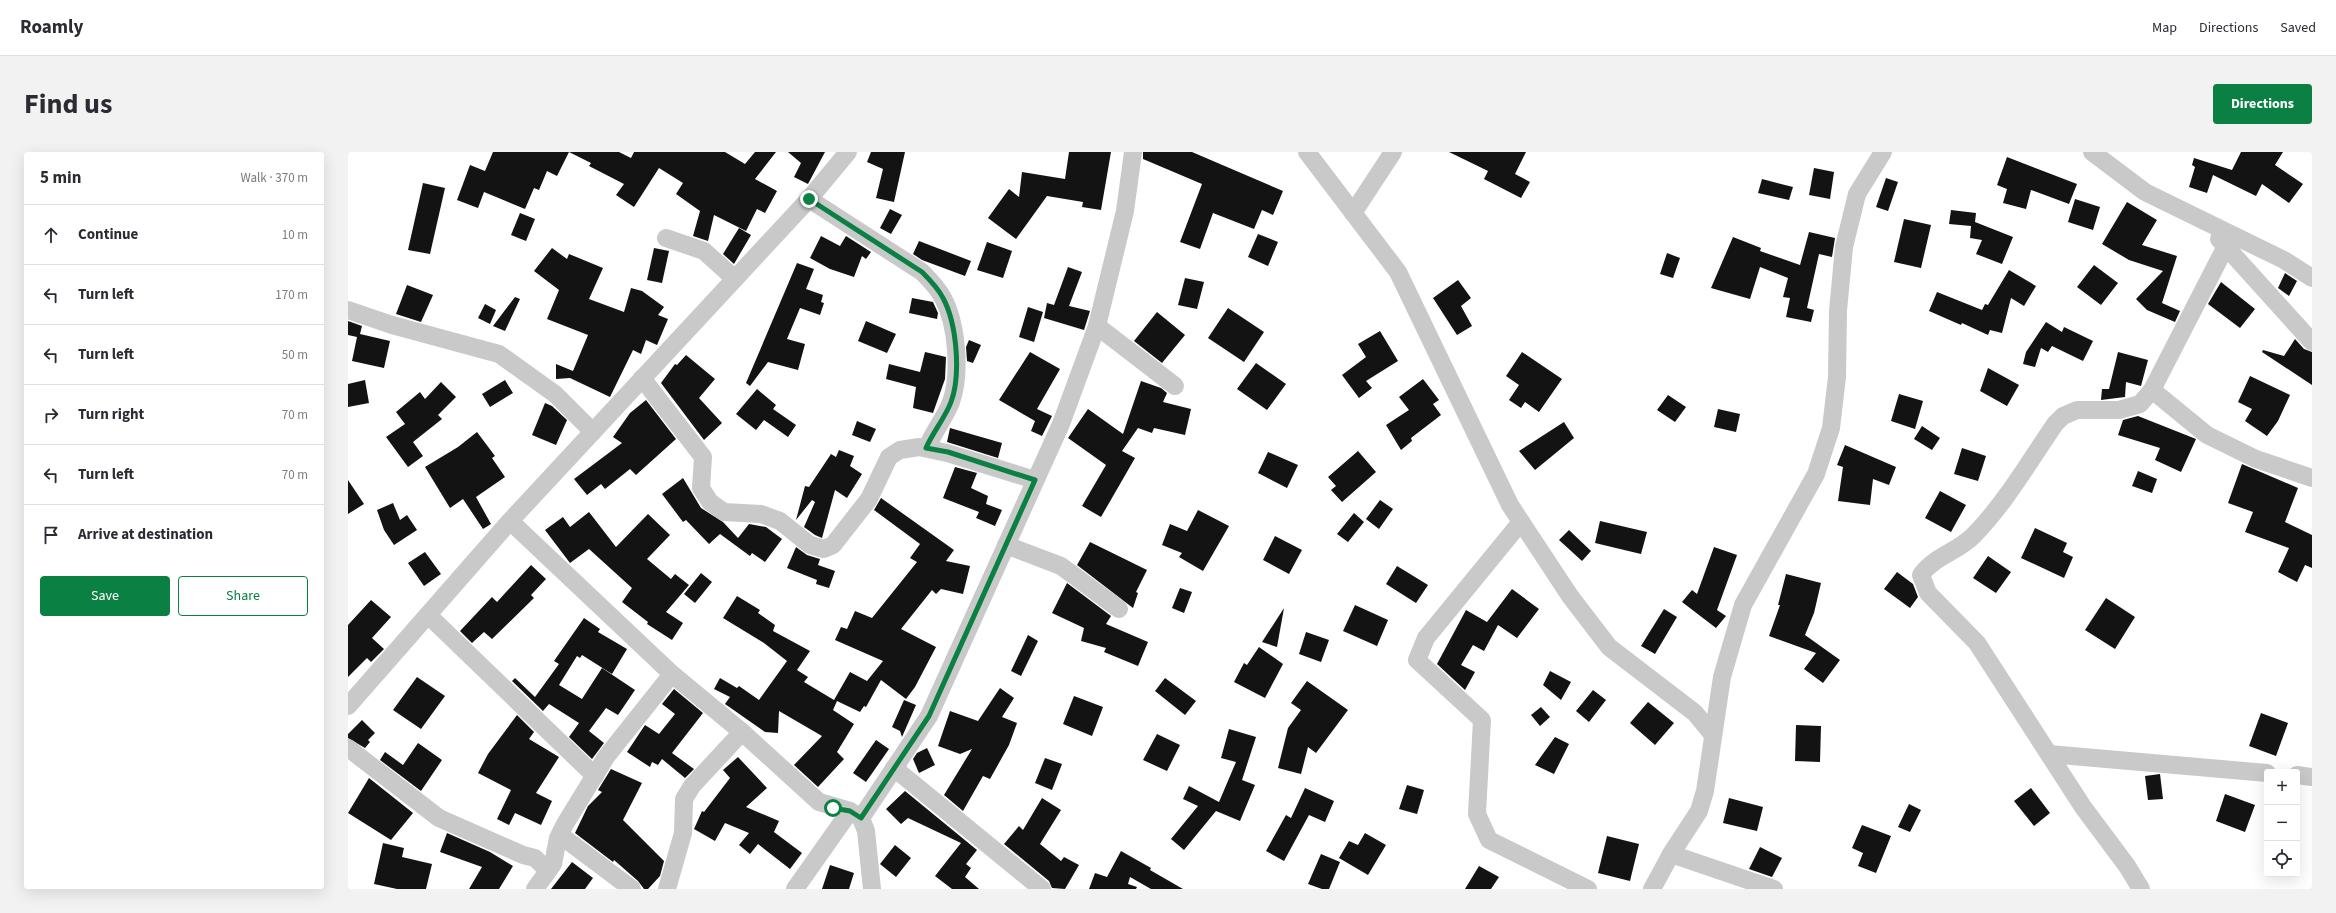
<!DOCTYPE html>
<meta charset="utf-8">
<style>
:root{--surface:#fff;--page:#f2f2f3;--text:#2b2b33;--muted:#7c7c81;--line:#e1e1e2;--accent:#0b8043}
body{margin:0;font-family:"Source Sans 3",sans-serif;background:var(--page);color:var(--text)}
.controls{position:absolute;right:12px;bottom:12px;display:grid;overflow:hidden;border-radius:4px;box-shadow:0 4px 16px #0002}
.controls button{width:36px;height:36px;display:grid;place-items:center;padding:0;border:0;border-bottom:1px solid var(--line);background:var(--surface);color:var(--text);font:20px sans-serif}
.stop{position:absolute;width:12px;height:12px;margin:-9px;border:3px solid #0b8043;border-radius:50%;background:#fff}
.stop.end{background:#0b8043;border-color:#fff;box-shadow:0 1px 4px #0008}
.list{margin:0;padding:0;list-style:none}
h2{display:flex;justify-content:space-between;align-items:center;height:52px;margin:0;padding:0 16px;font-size:17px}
h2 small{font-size:13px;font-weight:400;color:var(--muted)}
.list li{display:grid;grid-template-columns:26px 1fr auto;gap:12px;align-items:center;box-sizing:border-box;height:60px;padding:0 16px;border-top:1px solid var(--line)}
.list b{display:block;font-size:15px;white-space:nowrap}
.list em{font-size:13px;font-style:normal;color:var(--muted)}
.actions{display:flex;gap:8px;padding:12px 16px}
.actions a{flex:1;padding:9px 0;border:1px solid var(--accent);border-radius:4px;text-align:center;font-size:14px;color:var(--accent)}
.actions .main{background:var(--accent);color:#fff}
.icon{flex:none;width:22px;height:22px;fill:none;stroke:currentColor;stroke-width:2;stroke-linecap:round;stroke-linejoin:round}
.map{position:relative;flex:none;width:1964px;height:737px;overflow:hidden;border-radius:4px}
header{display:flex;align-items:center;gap:24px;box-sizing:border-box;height:56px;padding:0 20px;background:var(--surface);border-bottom:1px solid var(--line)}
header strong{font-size:19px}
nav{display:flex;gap:22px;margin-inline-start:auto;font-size:14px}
.intro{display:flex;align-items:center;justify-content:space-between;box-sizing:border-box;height:96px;padding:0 24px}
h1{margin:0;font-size:28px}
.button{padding:10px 18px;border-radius:4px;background:var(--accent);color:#fff;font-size:14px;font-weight:700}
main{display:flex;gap:24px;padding:0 24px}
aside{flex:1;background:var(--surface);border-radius:4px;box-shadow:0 4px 16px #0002}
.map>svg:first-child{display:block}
.building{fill:#131313}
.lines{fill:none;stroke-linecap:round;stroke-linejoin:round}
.minor{stroke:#c9c9c9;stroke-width:18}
.route{stroke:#0b8043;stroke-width:5}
</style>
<header>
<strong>Roamly</strong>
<nav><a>Map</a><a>Directions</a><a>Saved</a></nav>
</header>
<div class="intro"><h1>Find us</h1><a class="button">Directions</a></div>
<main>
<aside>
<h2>5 min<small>Walk · 370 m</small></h2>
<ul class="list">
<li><svg class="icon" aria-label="ahead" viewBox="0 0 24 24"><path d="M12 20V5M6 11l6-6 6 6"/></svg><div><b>Continue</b></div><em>10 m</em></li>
<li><svg class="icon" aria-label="left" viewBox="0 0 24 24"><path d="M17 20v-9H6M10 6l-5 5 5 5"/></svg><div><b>Turn left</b></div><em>170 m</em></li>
<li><svg class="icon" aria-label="left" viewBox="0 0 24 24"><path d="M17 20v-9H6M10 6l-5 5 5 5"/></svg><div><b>Turn left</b></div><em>50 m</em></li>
<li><svg class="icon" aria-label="right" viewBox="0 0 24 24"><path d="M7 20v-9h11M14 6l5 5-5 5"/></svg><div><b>Turn right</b></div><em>70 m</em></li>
<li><svg class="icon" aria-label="left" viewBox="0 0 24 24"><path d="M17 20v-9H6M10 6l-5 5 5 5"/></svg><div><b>Turn left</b></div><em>70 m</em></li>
<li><svg class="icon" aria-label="arrive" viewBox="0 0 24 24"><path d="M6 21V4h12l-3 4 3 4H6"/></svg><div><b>Arrive at destination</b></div></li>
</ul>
<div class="actions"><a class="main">Save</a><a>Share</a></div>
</aside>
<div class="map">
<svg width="1964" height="737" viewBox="0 0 1964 737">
<rect width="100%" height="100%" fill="#fff"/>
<g class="building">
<polygon points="145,0 271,0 283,6 286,0 377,0 397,12 407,0 428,0 407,27 429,39 417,61 409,57 398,79 366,63 360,89 345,84 352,59 328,42 335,31 311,16 286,55 268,43 276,32 241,14 243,11 221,0 209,24 199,19 191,38 186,36 177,57 136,40 130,56 109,48 122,13 137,19"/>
<polygon points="440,0 477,0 460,32 446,25 453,11"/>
<polygon points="523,0 557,0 546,50 528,46 535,17 519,10"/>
<polygon points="721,0 763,0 753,58 734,55 735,50 699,44 668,87 640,66 661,37 671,45 674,20 717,27"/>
<polygon points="795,0 844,0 935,39 925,63 914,58 906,77 865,61 852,97 832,90 854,32 795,7"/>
<polygon points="1101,0 1178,0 1167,22 1182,30 1173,46 1136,27 1140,19"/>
<polygon points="1893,0 1935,0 1927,13 1955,32 1941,51 1914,32 1908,44 1865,23 1859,41 1841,35 1847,15 1844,13 1846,6 1884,18"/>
<polygon points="1659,5 1729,32 1721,52 1683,38 1678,57 1655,51 1659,37 1649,33"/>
<polygon points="1466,16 1486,20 1482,47 1461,43"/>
<polygon points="1538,26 1550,30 1540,59 1528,55"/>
<polygon points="1414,27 1445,35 1441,48 1410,41"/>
<polygon points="75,31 97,36 82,102 60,98"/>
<polygon points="1727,47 1752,55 1745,78 1720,70"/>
<polygon points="1779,50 1809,68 1794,93 1829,104 1814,151 1832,159 1827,170 1799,158 1788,147 1815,119 1781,108 1754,92"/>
<polygon points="542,57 554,63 543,82 532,76"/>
<polygon points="1603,58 1628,61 1627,70 1665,85 1654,112 1628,102 1634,88 1622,86 1623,74 1601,72"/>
<polygon points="172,61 187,67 178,89 163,83"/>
<polygon points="1556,67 1583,73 1573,116 1546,110"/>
<polygon points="391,76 403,83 386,112 375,102"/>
<polygon points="1461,80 1487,86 1484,105 1471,102 1459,156 1466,158 1463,170 1438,165 1442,146 1435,145 1440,126 1412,115 1402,147 1363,136 1385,85 1413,96 1412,99 1452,113"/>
<polygon points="910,82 930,90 920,114 900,105"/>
<polygon points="473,84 492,94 498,84 523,100 518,107 514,104 506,125 482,117 462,106"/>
<polygon points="571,89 623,109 617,124 574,108 565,102"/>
<polygon points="639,90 664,99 655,126 629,118"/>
<polygon points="204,96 219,107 221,102 255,116 241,147 276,160 283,136 294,139 316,155 310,163 320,167 309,193 298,188 293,202 285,198 262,245 222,226 208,227 208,212 225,219 240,183 199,167 211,138 186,119"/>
<polygon points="306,96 321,99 314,131 299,128"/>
<polygon points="1319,101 1332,106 1325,126 1312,122"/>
<polygon points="449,111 466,117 458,137 475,143 473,150 476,151 472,163 452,156 439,187 457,192 450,218 420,210 402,234 398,231"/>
<polygon points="1746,113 1770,131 1753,153 1729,135"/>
<polygon points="720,115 734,120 721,154 742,159 736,178 696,166 699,151 706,153"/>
<polygon points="1661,118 1688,134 1676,154 1663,146 1654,181 1642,178 1640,183 1614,171 1613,173 1581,159 1589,140 1634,158 1637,152 1640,153"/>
<polygon points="1937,121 1949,129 1941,144 1930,136"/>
<polygon points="837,126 856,130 849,157 830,153"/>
<polygon points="1110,128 1123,146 1113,154 1124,174 1109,183 1085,146"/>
<polygon points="1873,130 1907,157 1892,176 1860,152"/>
<polygon points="59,133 85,143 73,170 48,162"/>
<polygon points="167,145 172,147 157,179 145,174"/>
<polygon points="564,146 585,150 590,161 589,167 561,161"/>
<polygon points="137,152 148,158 142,172 130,166"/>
<polygon points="680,155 695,160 686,190 671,185"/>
<polygon points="880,156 916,180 896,210 860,186"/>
<polygon points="809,160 837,183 814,211 786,189"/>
<polygon points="0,169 14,174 12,182 42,189 36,216 4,209 9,185 0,183"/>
<polygon points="518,169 548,182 539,201 510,189"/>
<polygon points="1698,170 1714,180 1716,175 1745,189 1735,209 1704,194 1700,200 1693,196 1687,215 1675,212 1678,200"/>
<polygon points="1032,179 1050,209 1018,229 1024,236 1011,246 994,223 1018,205 1010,192"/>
<polygon points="1947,187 1956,197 1964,200 1964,233 1914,200 1915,198 1936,204"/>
<polygon points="621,188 633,193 625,211 619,209 618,195"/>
<polygon points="577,200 598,205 597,227 585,261 565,256 568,235 538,227 541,212 572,220"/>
<polygon points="682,200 712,217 689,257 704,264 694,284 683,279 687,269 651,248"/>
<polygon points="1174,200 1214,227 1191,260 1177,250 1173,256 1161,248 1171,233 1158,224"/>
<polygon points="1770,200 1800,208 1793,234 1778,230 1777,245 1753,248 1754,237 1761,237"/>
<polygon points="338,203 367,227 351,246 374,271 356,288 313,231 327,212 329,213"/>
<polygon points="908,211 938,232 919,258 889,237"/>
<polygon points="1640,216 1671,233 1659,254 1632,239"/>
<polygon points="1902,224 1942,243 1930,269 1919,284 1897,269 1904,257 1890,250"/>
<polygon points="1075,227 1091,248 1085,252 1093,263 1063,286 1064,289 1053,298 1038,273 1061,258 1051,245"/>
<polygon points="17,228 21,251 0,255 0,232"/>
<polygon points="157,228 165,241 142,255 134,242"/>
<polygon points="793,229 813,236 819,241 815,250 843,257 837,283 806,276 804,281 790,276 774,299 787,306 753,365 734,354 758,313 720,286 740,257 775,282"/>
<polygon points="93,230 108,245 90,263 94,267 65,290 75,304 60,315 38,285 57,272 48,260 72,240 77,247"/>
<polygon points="409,237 428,253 425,257 448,273 440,285 416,268 408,278 388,262"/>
<polygon points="1551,242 1575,249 1567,277 1543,269"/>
<polygon points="1320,243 1338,255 1327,270 1309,258"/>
<polygon points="298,248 328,287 288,323 282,317 257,337 253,332 239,343 226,327 274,291 265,285 282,261"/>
<polygon points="197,251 204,254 219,268 208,293 184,283"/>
<polygon points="1370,257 1392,262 1388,280 1366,275"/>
<polygon points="1790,264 1848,287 1833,320 1807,308 1812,296 1770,283 1775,268"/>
<polygon points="509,269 528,277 522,290 504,283"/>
<polygon points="1216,270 1226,286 1187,318 1171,299"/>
<polygon points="1574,274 1592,286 1584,298 1566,287"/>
<polygon points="602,276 654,291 650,306 599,290"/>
<polygon points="129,280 147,304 144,306 157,325 128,345 143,372 135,377 115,347 102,356 77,315 110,295"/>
<polygon points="1497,293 1548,315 1541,333 1525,327 1522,353 1490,349 1495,315 1489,313"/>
<polygon points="1614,296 1638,304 1630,329 1606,322"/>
<polygon points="491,298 506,304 502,314 514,322 499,346 487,338 474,386 467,383 456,375 467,350 464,348 448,368 457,334 461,335 483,302 488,305"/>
<polygon points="1010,299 1028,320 994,350 983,338 988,334 980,325"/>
<polygon points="920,300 950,313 939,336 910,321"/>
<polygon points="1894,312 1950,336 1937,370 1964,383 1964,416 1957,413 1949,430 1930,420 1941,396 1897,380 1905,360 1880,351"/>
<polygon points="607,315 629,321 623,336 640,344 638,352 654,358 647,374 628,366 631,360 595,346"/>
<polygon points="1790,319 1809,327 1804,341 1784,334"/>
<polygon points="335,326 353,356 375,370 390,386 401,372 418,375 434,387 417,410 404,401 402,404 372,382 361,392 338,368 335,370 314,342"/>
<polygon points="0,328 16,352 0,362"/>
<polygon points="1592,339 1618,353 1603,380 1577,366"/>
<polygon points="533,346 606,398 598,409 622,414 615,442 593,437 588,442 584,438 553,477 588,495 567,535 558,547 533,528 518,555 516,554 512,560 489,549 485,558 506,572 489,600 496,607 470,635 446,613 474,584 431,559 430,581 417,580 377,552 382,545 366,537 372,526 389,536 391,534 411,548 439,509 416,491 375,466 389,444 412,458 410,461 427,473 425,479 462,499 449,518 460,525 456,530 486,548 502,520 519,529 535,509 487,488 493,475 499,477 507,459 524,466 569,410 562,406 572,392 526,358"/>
<polygon points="1032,348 1045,357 1031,377 1018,367"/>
<polygon points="45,351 52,368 59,363 69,378 46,393 36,378 29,358"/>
<polygon points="850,358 881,374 855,419 831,405 834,401 814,393 822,372 839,379"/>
<polygon points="241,360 268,395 300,362 322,383 299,407 323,427 327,422 341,433 318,460 335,471 324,488 299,472 300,470 274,450 284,436 241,397 222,411 197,378 215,365 222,375"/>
<polygon points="1006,361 1016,370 1000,390 989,382"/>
<polygon points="1252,369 1299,380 1293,402 1247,391"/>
<polygon points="1687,376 1719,391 1715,400 1725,405 1716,426 1673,406"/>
<polygon points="1221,378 1243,399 1234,409 1211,388"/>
<polygon points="927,384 954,398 941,422 915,408"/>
<polygon points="742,390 799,418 788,440 790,441 785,456 729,413"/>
<polygon points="448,395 459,403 472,407 470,413 487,419 481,436 468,432 469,428 439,416"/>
<polygon points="1366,395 1389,403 1369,458 1378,464 1368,476 1334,450 1344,438 1349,442"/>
<polygon points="77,400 93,422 76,434 60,411"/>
<polygon points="1640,404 1663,420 1648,441 1625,426"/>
<polygon points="183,413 198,427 183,443 186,446 144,487 136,480 124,491 112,479 144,445 149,450"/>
<polygon points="1049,414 1080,433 1068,451 1038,432"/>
<polygon points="1549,420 1565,432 1570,445 1562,456 1536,437"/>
<polygon points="353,421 364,430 347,451 336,442"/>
<polygon points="1438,422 1473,431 1466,461 1457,483 1492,508 1475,531 1456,517 1468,501 1421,484 1432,453 1430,453"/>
<polygon points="719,431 763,464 758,472 800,490 790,514 756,500 758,496 733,489 736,476 704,461"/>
<polygon points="832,436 844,440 836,461 824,456"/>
<polygon points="1164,437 1191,457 1169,486 1150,473 1136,499 1125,493 1113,513 1127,520 1117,538 1089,512 1118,458 1139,470"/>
<polygon points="1758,446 1787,465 1767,497 1737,478"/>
<polygon points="23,448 43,465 24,486 36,497 23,510 19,506 0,525 0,473"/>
<polygon points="1007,453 1040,468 1029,494 995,479"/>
<polygon points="936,456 929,495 914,490"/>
<polygon points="1316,457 1329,465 1307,502 1293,494"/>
<polygon points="236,466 252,477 250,480 279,497 264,522 234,503 232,506 229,504 211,533 234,547 254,516 287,538 270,563 258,556 241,579 256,591 244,607 221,585 231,571 201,552 195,559 164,529 167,526 187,545 211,512 206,509"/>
<polygon points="958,480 981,488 973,510 951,502"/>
<polygon points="680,483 690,489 673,524 663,519"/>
<polygon points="911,495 935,512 917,546 886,530 896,511 899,513"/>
<polygon points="1202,519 1223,530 1213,548 1195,533"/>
<polygon points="69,525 97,544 73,577 45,558"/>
<polygon points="817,526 848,549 837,563 807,539"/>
<polygon points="959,529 1000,558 968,601 960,595 953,622 930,616 940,576 953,558 943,551"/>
<polygon points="652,536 666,546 654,565 669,571 661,593 642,627 635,624 615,659 596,643 624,597 612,602 590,594 602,559 630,569"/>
<polygon points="326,537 355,561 324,601 346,617 337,626 314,607 310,613 304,610 302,615 279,600 297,573 311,582 327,562 314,552"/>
<polygon points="1245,538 1258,548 1241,570 1228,559"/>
<polygon points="726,544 755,555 744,584 715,572"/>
<polygon points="556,548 568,553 554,585 552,579 544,575"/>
<polygon points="1300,550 1326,571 1307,593 1282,571"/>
<polygon points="1193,555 1202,565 1192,574 1183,563"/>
<polygon points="1913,561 1940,571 1928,604 1901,594"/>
<polygon points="169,563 186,580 181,587 211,605 188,641 204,649 193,673 167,661 161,673 149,667 163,638 130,621 140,602"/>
<polygon points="14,568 27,581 20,588 22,590 17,596 0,586 0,582"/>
<polygon points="1448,573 1473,574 1472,610 1447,609"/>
<polygon points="881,577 908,585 894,628 907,633 892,669 868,659 836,698 823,687 850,654 835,647 841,634 871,650 888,610 873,606"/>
<polygon points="809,582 832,593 819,619 795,608"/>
<polygon points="1207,585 1221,592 1206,622 1187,613"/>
<polygon points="528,588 541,597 518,630 505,621"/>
<polygon points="70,591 94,608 73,639 32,608 37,600 55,613"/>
<polygon points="579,596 587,613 571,621 565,607 569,601"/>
<polygon points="390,605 419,636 398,655 431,669 426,680 454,701 442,717 410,692 402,702 391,693 401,681 377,671 367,689 346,677 354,659 356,660 382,626 375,618"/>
<polygon points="697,606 714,612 704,638 687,631"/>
<polygon points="263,617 294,631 275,668 316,709 312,724 300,737 296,737 290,729 266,708 265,710 227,681 240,654 254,640 250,638"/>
<polygon points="1812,622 1815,647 1800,648 1797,624"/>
<polygon points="21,626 65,661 43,688 0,661"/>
<polygon points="1059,633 1076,638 1069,662 1051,657"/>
<polygon points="957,636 986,649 977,670 961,663 936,709 918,699 938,663 943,666"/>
<polygon points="1683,636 1702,661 1686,674 1666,649"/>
<polygon points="557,639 629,698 618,712 623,716 617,725 631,737 604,737 587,724 613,691 560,666 553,672 538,657"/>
<polygon points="1877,642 1907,653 1897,680 1868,669"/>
<polygon points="694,646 713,658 692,692 713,709 716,705 731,713 717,737 704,736 701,729 656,692 671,674 675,678"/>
<polygon points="1381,646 1415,655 1409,679 1375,671"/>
<polygon points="1561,652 1573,658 1562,680 1550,675"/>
<polygon points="1514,673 1543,684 1528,721 1510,714 1515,701 1504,696"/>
<polygon points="99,681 142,700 165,714 151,737 121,737 134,715 92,700"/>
<polygon points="1017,681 1038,693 1020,723 991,706 1001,689 1010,693"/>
<polygon points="1259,684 1291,692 1282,729 1250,721"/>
<polygon points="35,691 56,696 54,705 84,712 78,737 49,737 26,732"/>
<polygon points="547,693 563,706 548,725 532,712"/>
<polygon points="1412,695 1434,706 1424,725 1401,717"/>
<polygon points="773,699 803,716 802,718 835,737 803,737 782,725 780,732 789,735 788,737 741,737 747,721 759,725"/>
<polygon points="973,702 992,710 981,737 974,737 960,732"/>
<polygon points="224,710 245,726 237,737 203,737"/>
<polygon points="482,713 506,721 501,737 474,737"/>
<polygon points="1131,714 1151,725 1143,737 1117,737"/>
</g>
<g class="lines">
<g class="minor">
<polyline points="959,0 1050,120 1162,353 1222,444 1261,495 1347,561 1365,583"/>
<polyline points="1744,0 1797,40 1936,108 1964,126"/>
<path d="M461,47l113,73c8,8 16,16 21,26 14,26 18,76 8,104 -6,16 -18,30 -24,46"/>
<polyline points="1005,61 1045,0"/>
<polyline points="318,86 356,99 387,127"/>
<polyline points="1871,87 1964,190"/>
<polyline points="0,158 44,173 151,202 207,242 245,280"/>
<polyline points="749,174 827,234"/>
<polyline points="294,226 355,305 353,336 362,350 376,360 413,362 432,369 462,393 476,397 485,393 521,347 541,305 552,298 571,295 599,301 687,328"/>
<polyline points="1804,238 1859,283 1908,307 1964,326"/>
<polyline points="162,369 324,522 394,580 471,650 502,659 513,666 518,679 524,737"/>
<polyline points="1173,370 1078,486 1069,508 1134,568 1129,662 1141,688 1240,737"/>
<polyline points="658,393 713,414 771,457"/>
<polyline points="80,463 247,624"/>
<polyline points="0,554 162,369 461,47 500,0"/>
<polyline points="0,596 91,666 175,703 187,706 200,719"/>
<polyline points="1701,602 1919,621"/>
<polyline points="546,616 694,737"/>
<polyline points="1949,623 1964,625"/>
<polyline points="513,666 581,564 713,272 749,174 777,59 785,0"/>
<polyline points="212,683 284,737"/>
<polyline points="1323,702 1426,737"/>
<polyline points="187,737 205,712 210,686 217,672 258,605 324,522"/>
<polyline points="319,737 335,681 336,647 344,634 394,580"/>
<polyline points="447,737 502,659"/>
<polyline points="1304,737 1323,702 1351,659 1357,639 1374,525 1395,453 1468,322 1483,276 1489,225 1490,159 1496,95 1509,42 1535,0"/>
<path d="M1793,737l-14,-23 -44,-59 -106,-164 -49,-50 -7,-18c13,-19 37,-23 53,-40 32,-33 55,-73 81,-111l8,-8 14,-6h42l21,-6 12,-14 74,-144"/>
</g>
</g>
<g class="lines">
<path class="route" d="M461,47l113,73c8,8 16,16 21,26 14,26 18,77 8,104 -6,16 -18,30 -25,46l22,4 87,28 -106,236 -68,102 -11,-7 -17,-3"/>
</g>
</svg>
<div class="controls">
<button>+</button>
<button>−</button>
<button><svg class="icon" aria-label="locate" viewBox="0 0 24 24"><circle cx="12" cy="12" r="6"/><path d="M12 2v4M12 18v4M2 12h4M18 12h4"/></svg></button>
</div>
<div class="stop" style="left:485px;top:656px"></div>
<div class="stop end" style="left:461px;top:47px"></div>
</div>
</main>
